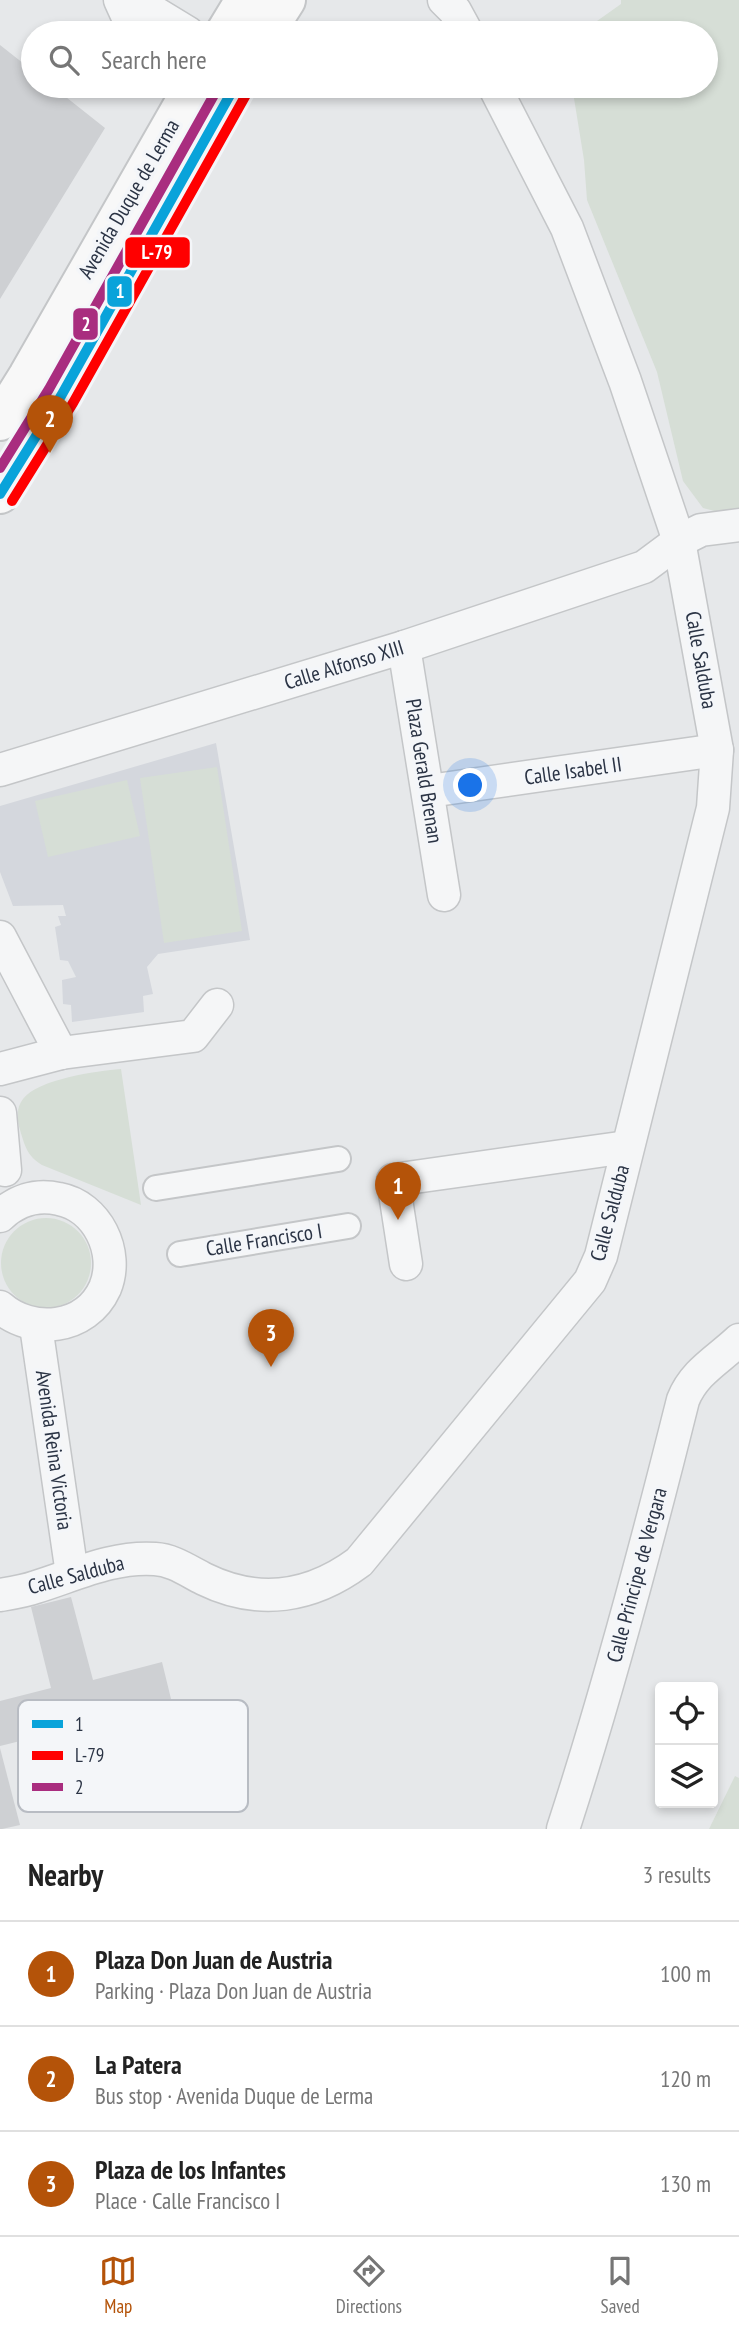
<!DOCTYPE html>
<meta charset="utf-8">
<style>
:root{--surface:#fff;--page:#f6f6f6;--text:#222;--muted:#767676;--line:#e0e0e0;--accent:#b45309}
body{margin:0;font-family:"PT Sans Narrow",sans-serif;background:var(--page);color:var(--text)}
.controls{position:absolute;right:21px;bottom:21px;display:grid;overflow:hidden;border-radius:7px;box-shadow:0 4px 10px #0003}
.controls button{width:63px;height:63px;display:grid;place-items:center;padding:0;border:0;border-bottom:2px solid var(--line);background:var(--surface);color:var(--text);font:35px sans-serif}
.you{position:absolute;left:471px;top:786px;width:24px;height:24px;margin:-18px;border:5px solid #fff;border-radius:50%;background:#1a73e8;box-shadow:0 0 0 10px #1a73e833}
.badge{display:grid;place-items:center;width:46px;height:46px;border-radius:50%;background:var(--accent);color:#fff;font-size:23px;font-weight:700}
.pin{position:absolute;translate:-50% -58px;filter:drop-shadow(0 2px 4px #0008)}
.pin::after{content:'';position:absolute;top:37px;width:24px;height:21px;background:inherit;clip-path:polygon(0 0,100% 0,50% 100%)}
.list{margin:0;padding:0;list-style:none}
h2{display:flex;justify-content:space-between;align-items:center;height:91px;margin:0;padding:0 28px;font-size:30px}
h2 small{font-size:23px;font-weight:400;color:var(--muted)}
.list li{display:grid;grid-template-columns:46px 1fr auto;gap:21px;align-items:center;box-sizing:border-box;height:105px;padding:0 28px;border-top:2px solid var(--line)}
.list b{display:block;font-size:26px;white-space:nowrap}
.list p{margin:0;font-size:23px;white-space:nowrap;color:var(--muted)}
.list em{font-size:23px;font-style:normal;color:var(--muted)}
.icon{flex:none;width:38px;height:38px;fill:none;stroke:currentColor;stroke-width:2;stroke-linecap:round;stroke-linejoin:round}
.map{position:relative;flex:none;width:739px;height:1829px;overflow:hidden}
.search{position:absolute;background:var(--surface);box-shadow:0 4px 10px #0003;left:21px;right:21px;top:21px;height:77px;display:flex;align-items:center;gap:18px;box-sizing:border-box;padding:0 24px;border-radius:38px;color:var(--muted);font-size:26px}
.sheet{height:406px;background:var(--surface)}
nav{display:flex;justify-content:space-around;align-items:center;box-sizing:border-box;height:98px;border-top:2px solid var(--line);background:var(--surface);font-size:19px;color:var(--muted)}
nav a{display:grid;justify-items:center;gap:4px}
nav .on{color:var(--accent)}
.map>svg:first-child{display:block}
.built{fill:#d4d7dd}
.green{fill:#d6ded6}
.building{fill:#ced0d3}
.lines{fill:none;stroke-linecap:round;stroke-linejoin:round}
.pedestrian-casing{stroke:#c4c6c8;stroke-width:28}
.minor-casing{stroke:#c4c6c8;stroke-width:35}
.secondary-casing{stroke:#c4c6c8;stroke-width:42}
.pedestrian{stroke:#f5f6f7;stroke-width:24}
.minor{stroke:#f5f6f7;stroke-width:32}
.secondary{stroke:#f8f8f8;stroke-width:38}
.bus-1-casing{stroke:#f4f6f9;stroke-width:16}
.bus-2-casing{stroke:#f4f6f9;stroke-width:16}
.bus-3-casing{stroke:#f4f6f9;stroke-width:16}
.bus-1{stroke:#09a3da;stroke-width:10}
.bus-2{stroke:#f00;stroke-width:10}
.bus-3{stroke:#a92d7f;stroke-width:10}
.labels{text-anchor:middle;stroke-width:7;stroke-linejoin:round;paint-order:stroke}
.street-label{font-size:21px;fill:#2b3445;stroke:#f4f6f9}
.key{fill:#f4f6f9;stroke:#b8bcc3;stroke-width:2}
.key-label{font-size:19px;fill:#2b3445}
.line-badge{stroke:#f4f6f9;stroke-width:2.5}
.badge-label{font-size:19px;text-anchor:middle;font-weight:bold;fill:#fff}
</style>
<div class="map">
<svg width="739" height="1829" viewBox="0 0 739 1829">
<rect width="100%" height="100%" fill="#e6e8ea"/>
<polygon class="built" points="216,743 250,940 158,954 147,967 153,994 143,996 144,1012 72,1022 71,1005 63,1004 62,980 76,977 68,961 60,960 55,927 61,925 58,916 66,916 63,905 13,906 0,872 0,806"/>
<g class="green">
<polygon points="621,0 739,0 739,515 733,516 703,508 683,481 657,372 587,200 584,160 572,86 706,86 706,33 585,33 590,26 621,4"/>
<polygon points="217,767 242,931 164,943 140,778"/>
<polygon points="127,780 140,836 48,857 35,801"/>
<path d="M121,1069l20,136 -99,-40c-15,-9 -17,-19 -22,-35 -3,-11 -4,-22 3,-31 15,-20 74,-28 98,-30z"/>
<circle cx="46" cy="1263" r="45"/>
<polygon points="735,1776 739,1778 739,1829 709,1829"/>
</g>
<g class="building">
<polygon points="0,45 33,71 33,86 52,86 105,128 0,299"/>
<polygon points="71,1597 93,1680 162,1662 172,1703 103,1721 123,1801 85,1811 65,1730 0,1746 0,1701 51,1688 31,1607"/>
<polygon points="0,1748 20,1825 2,1829 0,1829"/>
</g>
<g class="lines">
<defs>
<g id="pedestrian">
<polyline points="156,1188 338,1159"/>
<polyline points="180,1254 348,1226"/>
</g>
<g id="minor">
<polyline points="120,0 135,33"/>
<polyline points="134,0 188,33"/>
<polyline points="444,0 455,11 467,33"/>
<polyline points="404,647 444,895"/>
<polyline points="0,770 404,647 644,567 679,541 701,530 739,525"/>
<polyline points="429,791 717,750"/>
<polyline points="0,937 61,1053"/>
<polyline points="0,1069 61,1053 193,1036 217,1005"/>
<polyline points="0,1113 5,1170"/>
<path d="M0,1216c17,-16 37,-22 59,-17 38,7 61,53 46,89 -19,42 -73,47 -105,19"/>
<polyline points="406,1264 393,1180 627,1147"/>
<polyline points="36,1326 72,1574"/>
<path d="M0,1595c12,-2 25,-4 36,-8 39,-12 77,-31 119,-28 18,1 33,12 49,20 55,27 108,18 155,-17l231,-281 11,-25 112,-448 4,-58 -38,-209 -54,-160 -58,-153 -73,-142"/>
<path d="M563,1829c46,-141 84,-285 120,-429 11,-28 35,-40 56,-60"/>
</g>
<g id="secondary">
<polyline points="225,33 245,0"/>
<polyline points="265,33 286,0"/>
<polyline points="0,421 28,376 194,86"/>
<polyline points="0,494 61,396 235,86"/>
</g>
</defs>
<use href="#pedestrian" class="pedestrian-casing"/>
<use href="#minor" class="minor-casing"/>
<use href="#secondary" class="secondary-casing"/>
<use href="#pedestrian" class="pedestrian"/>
<use href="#minor" class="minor"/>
<use href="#secondary" class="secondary"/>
<defs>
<polyline id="bus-1" points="0,494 61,396 235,86"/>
<polyline id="bus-2" points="12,501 73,403 247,93"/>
<polyline id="bus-3" points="0,468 49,389 219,86"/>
</defs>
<use href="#bus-1" class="bus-1-casing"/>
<use href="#bus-2" class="bus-2-casing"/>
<use href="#bus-3" class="bus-3-casing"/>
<use href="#bus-1" class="bus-1"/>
<use href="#bus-2" class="bus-2"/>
<use href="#bus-3" class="bus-3"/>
</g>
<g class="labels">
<g class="street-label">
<text transform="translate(129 199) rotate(-60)" y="7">Avenida Duque de Lerma</text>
<text transform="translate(701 660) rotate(80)" y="7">Calle Salduba</text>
<text transform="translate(344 665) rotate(-17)" y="7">Calle Alfonso XIII</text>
<text transform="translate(424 771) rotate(81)" y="7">Plaza Gerald Brenan</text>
<text transform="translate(573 771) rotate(-8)" y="7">Calle Isabel II</text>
<text transform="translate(610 1213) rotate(-75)" y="7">Calle Salduba</text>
<text transform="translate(264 1240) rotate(-9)" y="7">Calle Francisco I</text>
<text transform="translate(54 1450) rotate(82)" y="7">Avenida Reina Victoria</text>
<text transform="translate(76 1575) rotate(-15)" y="7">Calle Salduba</text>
<text transform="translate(637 1575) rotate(-75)" y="7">Calle Principe de Vergara</text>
</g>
</g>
<rect x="18" y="1700" width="230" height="112" rx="10" class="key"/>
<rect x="32" y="1720" width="31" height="8" fill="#09a3da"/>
<rect x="32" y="1751" width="31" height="9" fill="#f00"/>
<rect x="32" y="1783" width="31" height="8" fill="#a92d7f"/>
<g class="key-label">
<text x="75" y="1731">1</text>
<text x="75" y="1762">L-79</text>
<text x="75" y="1794">2</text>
</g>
<g class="line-badge">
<rect x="124" y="236" width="67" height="33" rx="7" fill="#f00"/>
<rect x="106" y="275" width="27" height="33" rx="7" fill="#09a3da"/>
<rect x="72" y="307" width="27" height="34" rx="7" fill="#a92d7f"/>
</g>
<g class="badge-label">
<text x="157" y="259">L-79</text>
<text x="120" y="298">1</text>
<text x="86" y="331">2</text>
</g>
</svg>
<div class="controls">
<button><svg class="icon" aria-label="locate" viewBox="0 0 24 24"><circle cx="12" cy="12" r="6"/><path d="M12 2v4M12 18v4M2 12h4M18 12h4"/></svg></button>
<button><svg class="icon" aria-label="layers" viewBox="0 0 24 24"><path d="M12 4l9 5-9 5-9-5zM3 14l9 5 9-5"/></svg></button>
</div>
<div class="you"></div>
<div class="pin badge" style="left:398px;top:1220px">1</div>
<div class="pin badge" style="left:50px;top:453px">2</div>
<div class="pin badge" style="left:271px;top:1367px">3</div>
<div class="search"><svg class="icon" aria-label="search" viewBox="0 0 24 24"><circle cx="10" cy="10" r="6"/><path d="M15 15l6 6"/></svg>Search here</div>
</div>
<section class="sheet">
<h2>Nearby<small>3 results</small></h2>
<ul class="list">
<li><span class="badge">1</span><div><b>Plaza Don Juan de Austria</b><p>Parking · Plaza Don Juan de Austria</p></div><em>100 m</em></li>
<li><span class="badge">2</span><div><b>La Patera</b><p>Bus stop · Avenida Duque de Lerma</p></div><em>120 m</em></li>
<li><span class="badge">3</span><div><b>Plaza de los Infantes</b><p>Place · Calle Francisco I</p></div><em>130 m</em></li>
</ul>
</section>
<nav>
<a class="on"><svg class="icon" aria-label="map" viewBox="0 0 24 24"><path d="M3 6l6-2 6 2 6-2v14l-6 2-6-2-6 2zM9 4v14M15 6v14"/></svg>Map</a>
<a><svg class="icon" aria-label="directions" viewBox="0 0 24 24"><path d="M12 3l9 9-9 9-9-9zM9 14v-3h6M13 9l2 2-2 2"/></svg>Directions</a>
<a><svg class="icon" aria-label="saved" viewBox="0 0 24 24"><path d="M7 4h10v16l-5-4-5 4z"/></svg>Saved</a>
</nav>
